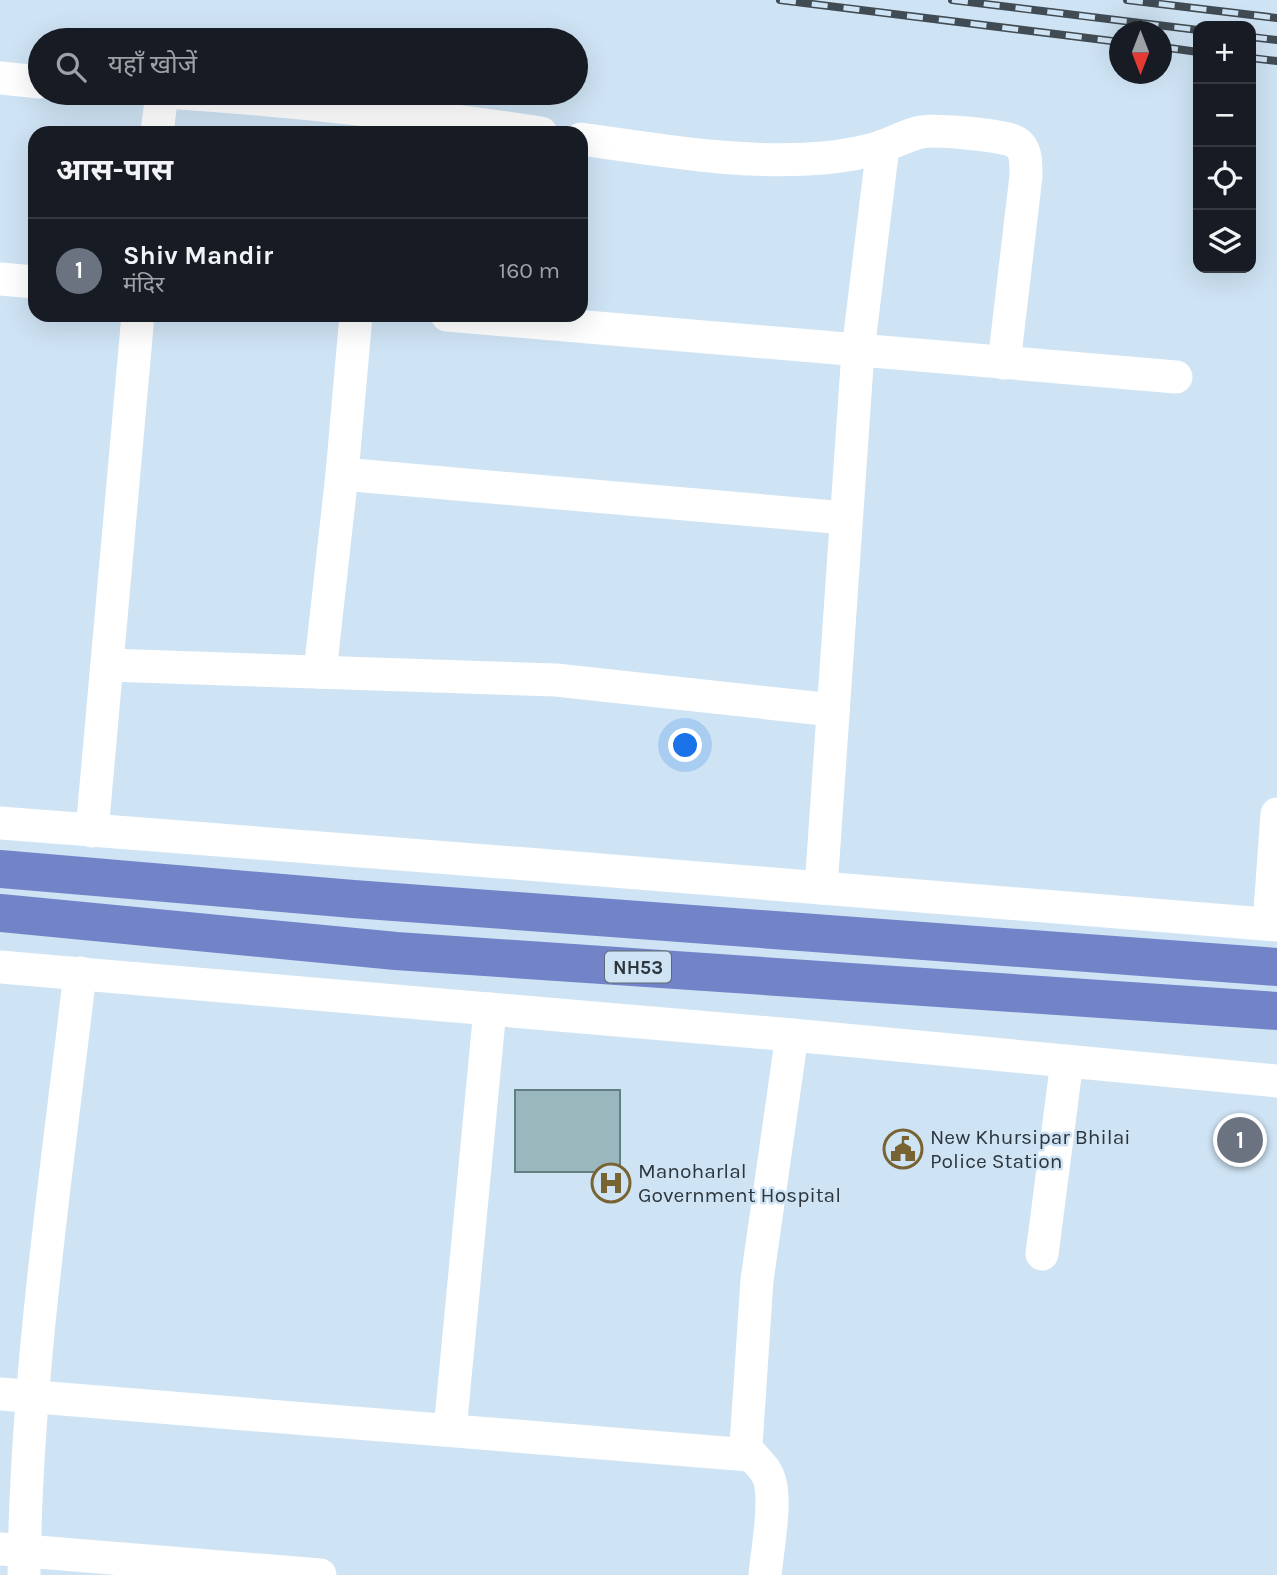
<!DOCTYPE html>
<html lang="hi">
<meta charset="utf-8">
<style>
:root{--surface:#171b24;--page:#242831;--text:#f1f3f6;--muted:#9ea1a6;--line:#363941;--accent:#bbb29e}
body{margin:0;font-family:Karla,"Noto Sans Devanagari",sans-serif;background:var(--page);color:var(--text)}
.controls{position:absolute;right:21px;top:21px;display:grid;overflow:hidden;border-radius:14px;box-shadow:0 7px 28px #0002}
.controls button{width:63px;height:63px;display:grid;place-items:center;padding:0;border:0;border-bottom:2px solid var(--line);background:var(--surface);color:var(--text);font:35px sans-serif}
.compass{position:absolute;left:1109px;top:21px;width:63px;height:63px;border-radius:50%;background:var(--surface);box-shadow:0 7px 28px #0002;rotate:180deg}
.you{position:absolute;left:686px;top:746px;width:24px;height:24px;margin:-18px;border:5px solid #fff;border-radius:50%;background:#1a73e8;box-shadow:0 0 0 10px #1a73e833}
.badge{display:grid;place-items:center;width:46px;height:46px;border-radius:50%;background:var(--accent);color:#fff;font-size:23px;font-weight:700}
.pin{position:absolute;translate:-50% -50%;border:4px solid #fff;box-shadow:0 2px 7px #0006}
.list{margin:0;padding:0;list-style:none}
h2{display:flex;justify-content:space-between;align-items:center;height:91px;margin:0;padding:0 28px;font-size:30px}
h2 small{font-size:23px;font-weight:400;color:var(--muted)}
.list li{display:grid;grid-template-columns:46px 1fr auto;gap:21px;align-items:center;box-sizing:border-box;height:105px;padding:0 28px;border-top:2px solid var(--line)}
.list b{display:block;font-size:26px;white-space:nowrap}
.list p{margin:0;font-size:23px;white-space:nowrap;color:var(--muted)}
.list em{font-size:23px;font-style:normal;color:var(--muted)}
.icon{flex:none;width:38px;height:38px;fill:none;stroke:currentColor;stroke-width:2;stroke-linecap:round;stroke-linejoin:round}
.map{position:relative;flex:none;width:1277px;height:1575px;overflow:hidden}
.search{position:absolute;background:var(--surface);box-shadow:0 7px 28px #0002;left:28px;top:28px;width:560px;height:77px;display:flex;align-items:center;gap:18px;box-sizing:border-box;padding:0 24px;border-radius:38px;color:var(--muted);font-size:26px}
.panel{position:absolute;background:var(--surface);box-shadow:0 7px 28px #0002;left:28px;top:126px;width:560px;height:196px;border-radius:21px}
.map>svg:first-child{display:block}
.building{fill:#9ab7bd;stroke:#647f84;stroke-width:2}
.lines{fill:none;stroke-linecap:round;stroke-linejoin:round}
.minor{stroke:#fff;stroke-width:33}
.highway{stroke:#7283c8;stroke-width:38}
.rail-casing{stroke:#414b53;stroke-width:8}
.rail{stroke:#cee3f4;stroke-width:5;stroke-dasharray:16;stroke-linecap:butt}
.labels{text-anchor:middle;stroke-width:5;stroke-linejoin:round;paint-order:stroke}
.shield{fill:#cee3f4;stroke:#5e6a74;stroke-width:2}
.shield-label{font-size:19px;font-weight:bold;fill:#2e363d}
.poi-label{font-size:21px;fill:#2e363d;stroke:#cee3f4;text-anchor:start}
</style>
<div class="map">
<svg width="1277" height="1575" viewBox="0 0 1277 1575">
<rect width="100%" height="100%" fill="#cee3f4"/>
<rect class="building" x="515" y="1090" width="105" height="82"/>
<g class="lines">
<g class="minor">
<polyline points="0,78 40,82"/>
<path d="M179,93c121,8 242,22 362,40"/>
<polyline points="157,133 162,93"/>
<path d="M581,139c80,11 162,26 243,19 19,-2 39,-5 57,-11 14,-5 26,-12 40,-15 16,-3 74,3 90,8 16,5 15,22 15,36l-22,187"/>
<polyline points="0,279 35,282"/>
<polyline points="447,315 1176,377"/>
<polyline points="342,474 845,518"/>
<polyline points="107,665 556,680 833,710"/>
<polyline points="320,672 342,474 356,315"/>
<polyline points="0,823 527,864 1277,925"/>
<polyline points="92,831 138,315"/>
<polyline points="821,888 858,351 883,146"/>
<polyline points="1269,924 1277,814"/>
<polyline points="0,967 792,1035 1277,1081"/>
<polyline points="1042,1254 1067,1061"/>
<polyline points="0,1394 749,1455"/>
<polyline points="450,1430 490,1009"/>
<polyline points="0,1549 320,1575"/>
<path d="M24,1575c2,-201 33,-403 56,-602"/>
<path d="M765,1575c2,-24 13,-78 3,-99 -5,-13 -18,-18 -22,-31l11,-165 35,-245"/>
</g>
<g class="highway">
<polyline points="0,869 353,899 1277,967"/>
<polyline points="0,913 396,951 1277,1011"/>
</g>
<defs>
<g id="rail">
<polyline points="780,0 1120,42"/>
<polyline points="952,0 1198,30"/>
<polyline points="1127,0 1277,18"/>
<polyline points="1251,37 1277,40"/>
<polyline points="1162,47 1198,52"/>
<polyline points="1251,58 1277,61"/>
</g>
</defs>
<use href="#rail" class="rail-casing"/>
<use href="#rail" class="rail"/>
</g>
<defs>
<symbol id="civic-ring" viewBox="-11 -11 22 22"><circle r="9.5" fill="#cee3f4" stroke="#786332" stroke-width="1.5"/><path d="M-.6-6.5H3V-4.5H.6V-3L4-1V1h2V6H-6V1h2V-1L-.6-3ZM-1.2 2.5V6h2.4V2.5Z" fill="#786332"/></symbol>
<symbol id="hospital-ring" viewBox="-11 -11 22 22"><circle r="9.5" fill="#cee3f4" stroke="#786332" stroke-width="1.5"/><path d="M-5-5h3v3.5h4V-5h3V5h-3V1.5h-4V5h-3Z" fill="#786332"/></symbol>
</defs>
<g fill-rule="evenodd">
<use href="#civic-ring" x="881" y="1127" width="44" height="44"/>
<use href="#hospital-ring" x="589" y="1161" width="44" height="44"/>
</g>
<g class="labels">
<rect class="shield" x="605" y="951.5" width="66" height="31" rx="5"/>
<g class="shield-label">
<text x="638" y="974">NH53</text>
</g>
<g class="poi-label">
<text x="930" y="1144">New Khursipar Bhilai<tspan x="930" dy="24">Police Station</tspan></text>
<text x="638" y="1178">Manoharlal<tspan x="638" dy="24">Government Hospital</tspan></text>
</g>
</g>
</svg>
<div class="controls">
<button>+</button>
<button>−</button>
<button><svg class="icon" aria-label="locate" viewBox="0 0 24 24"><circle cx="12" cy="12" r="6"/><path d="M12 2v4M12 18v4M2 12h4M18 12h4"/></svg></button>
<button><svg class="icon" aria-label="layers" viewBox="0 0 24 24"><path d="M12 4l9 5-9 5-9-5zM3 14l9 5 9-5"/></svg></button>
</div>
<svg class="compass" viewBox="-18 -18 36 36"><path d="M0-13l5 13h-10z" fill="#e53935"/><path d="M0 13l5-13h-10z" fill="#9ea1a6"/></svg>
<div class="you"></div>
<div class="pin badge" style="left:1240px;top:1140px;background:#6b7280">1</div>
<div class="search"><svg class="icon" aria-label="search" viewBox="0 0 24 24"><circle cx="10" cy="10" r="6"/><path d="M15 15l6 6"/></svg>यहाँ खोजें</div>
<section class="panel">
<h2>आस-पास<small></small></h2>
<ul class="list">
<li><span class="badge" style="background:#6b7280">1</span><div><b>Shiv Mandir</b><p>मंदिर</p></div><em>160 m</em></li>
</ul>
</section>
</div>
